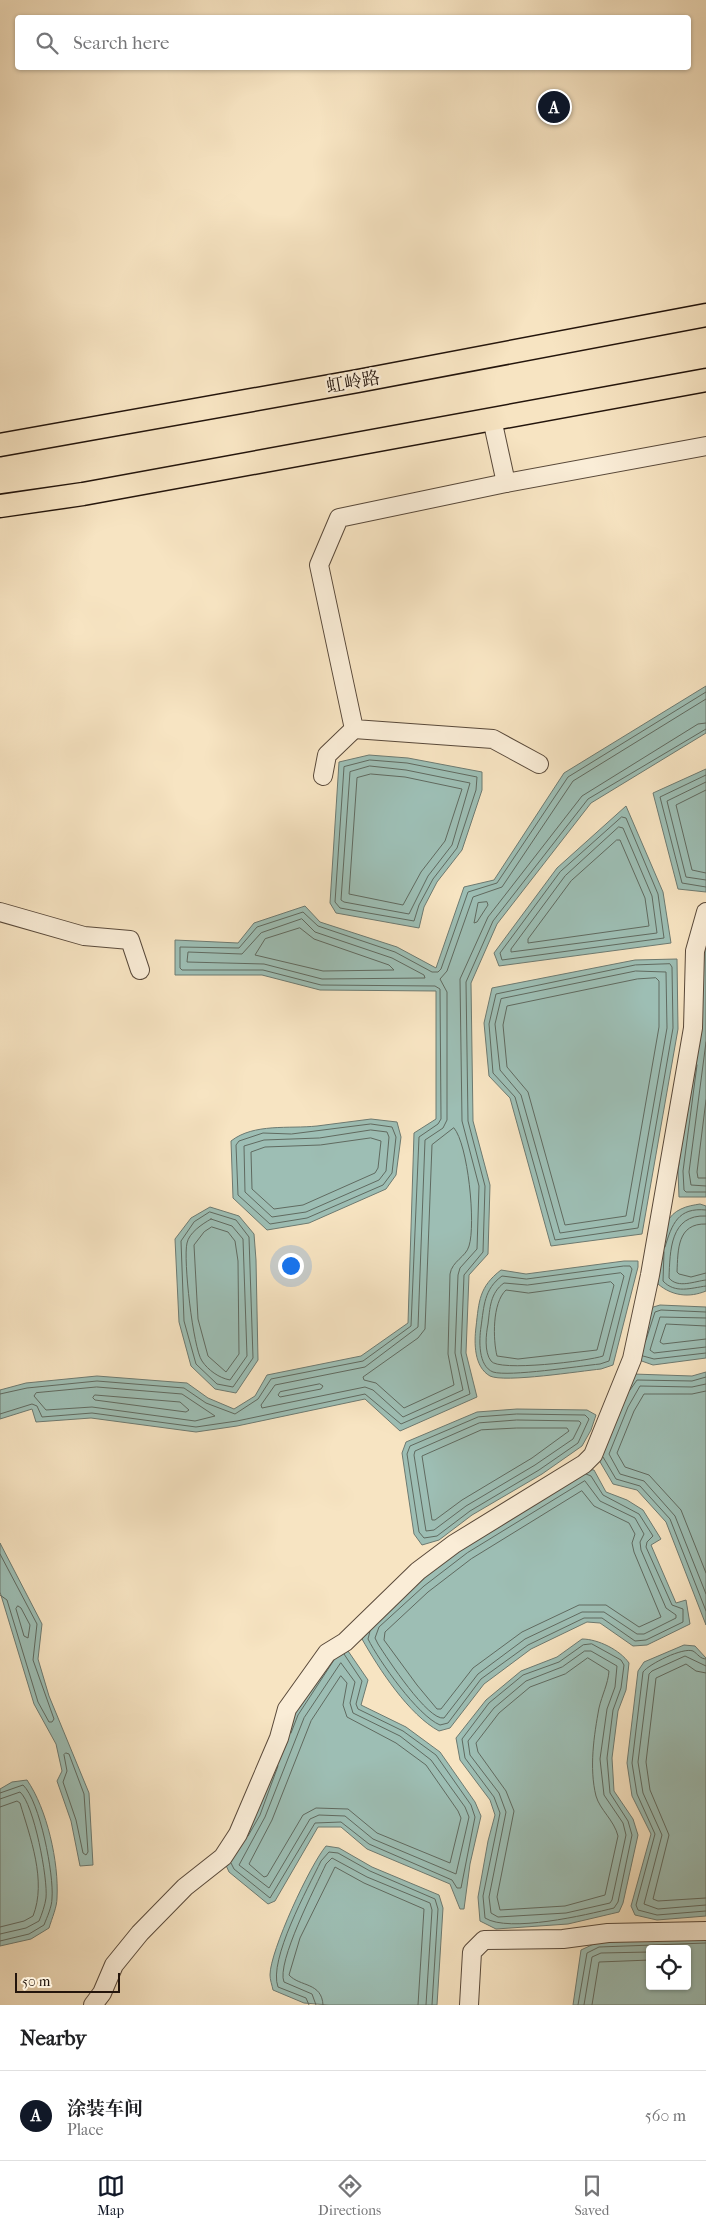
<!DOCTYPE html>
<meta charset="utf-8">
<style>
:root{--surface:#fff;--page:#f6f6f6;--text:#202124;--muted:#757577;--line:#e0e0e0;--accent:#111827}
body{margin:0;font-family:"IM FELL French Canon","Noto Serif SC",serif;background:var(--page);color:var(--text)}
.controls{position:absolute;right:15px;bottom:15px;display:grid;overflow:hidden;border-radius:5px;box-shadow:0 1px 4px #0004}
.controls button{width:45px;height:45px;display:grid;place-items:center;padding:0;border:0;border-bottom:1px solid var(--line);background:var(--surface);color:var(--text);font:25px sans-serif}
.scale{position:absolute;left:15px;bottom:12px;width:105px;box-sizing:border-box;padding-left:5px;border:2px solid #24150c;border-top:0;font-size:14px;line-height:18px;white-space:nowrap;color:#24150c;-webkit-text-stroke:4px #faedd7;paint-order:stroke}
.you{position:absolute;left:290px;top:1265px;width:18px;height:18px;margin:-12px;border:4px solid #fff;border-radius:50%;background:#1a73e8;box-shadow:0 0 0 8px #1a73e833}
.badge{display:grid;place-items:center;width:32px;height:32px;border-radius:50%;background:var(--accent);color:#fff;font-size:16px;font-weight:700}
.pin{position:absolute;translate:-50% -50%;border:2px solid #fff;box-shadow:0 1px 5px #0006}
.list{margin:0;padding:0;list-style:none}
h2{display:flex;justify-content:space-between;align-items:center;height:65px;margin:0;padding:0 20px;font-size:21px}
h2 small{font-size:16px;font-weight:400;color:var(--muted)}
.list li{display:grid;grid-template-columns:32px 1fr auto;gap:15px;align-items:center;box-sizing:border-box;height:90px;padding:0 20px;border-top:1px solid var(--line)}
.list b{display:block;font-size:19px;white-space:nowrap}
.list p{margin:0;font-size:16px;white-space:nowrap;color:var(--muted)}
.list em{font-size:16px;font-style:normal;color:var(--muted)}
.icon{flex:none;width:28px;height:28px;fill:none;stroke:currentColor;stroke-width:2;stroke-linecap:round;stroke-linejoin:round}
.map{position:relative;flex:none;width:706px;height:2005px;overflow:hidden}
.search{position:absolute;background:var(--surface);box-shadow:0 1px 4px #0004;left:15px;right:15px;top:15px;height:55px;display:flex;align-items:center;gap:12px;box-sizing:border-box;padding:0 18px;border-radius:5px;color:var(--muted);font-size:19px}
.sheet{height:155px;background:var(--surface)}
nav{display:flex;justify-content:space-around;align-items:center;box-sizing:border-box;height:70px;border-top:1px solid var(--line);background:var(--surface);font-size:14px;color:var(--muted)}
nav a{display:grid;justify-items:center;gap:2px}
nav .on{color:var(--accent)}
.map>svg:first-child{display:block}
.water{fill:#9dbeb4;stroke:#6d7a71;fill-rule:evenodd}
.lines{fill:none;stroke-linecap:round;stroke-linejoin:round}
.shore{stroke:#606a60;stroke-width:1}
.minor-casing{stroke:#59493a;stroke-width:20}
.major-casing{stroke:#24150c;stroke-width:25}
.minor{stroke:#faedd7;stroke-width:18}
.major{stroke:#f7e4c2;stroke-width:22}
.labels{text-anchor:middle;stroke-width:4.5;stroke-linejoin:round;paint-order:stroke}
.street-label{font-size:18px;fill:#24150c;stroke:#faedd7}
</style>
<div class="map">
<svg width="706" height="2005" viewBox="0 0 706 2005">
<rect width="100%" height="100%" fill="#f7e4c2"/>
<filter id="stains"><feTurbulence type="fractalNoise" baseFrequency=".004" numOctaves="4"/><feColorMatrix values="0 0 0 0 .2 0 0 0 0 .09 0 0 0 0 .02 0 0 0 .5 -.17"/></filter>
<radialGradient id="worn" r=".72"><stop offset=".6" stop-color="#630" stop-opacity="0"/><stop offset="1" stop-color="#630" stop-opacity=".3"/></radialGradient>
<g class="water">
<polygon points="706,686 706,733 591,803 497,924 471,983 473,1121 490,1185 488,1254 469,1275 466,1353 477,1397 400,1431 365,1399 237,1426 196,1432 91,1418 36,1422 32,1409 0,1419 0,1390 26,1383 97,1376 187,1383 208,1398 234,1409 255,1396 267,1375 361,1356 408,1323 414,1133 436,1119 436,991 320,990 262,975 175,975 175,940 238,943 254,923 305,906 320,922 397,947 436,968 464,887 494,880 564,773"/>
<polygon points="369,755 408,758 482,772 482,790 462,850 437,882 424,907 419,928 336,913 330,903 339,762"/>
<polygon points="706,769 706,892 678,889 653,793"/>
<polygon points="626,806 663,892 671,943 499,966 494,953 557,868"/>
<polygon points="706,924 706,1197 679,1197 678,1171 697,1020"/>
<polygon points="677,959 678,1029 642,1234 551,1246 510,1098 489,1076 484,1023 492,988 635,960"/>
<path d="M371,1119l26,3 4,15 -5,38 -10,14 -77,34 -42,7 -34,-32 -2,-57c23,-18 58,-12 86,-15 18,-2 36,-5 54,-7z"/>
<path d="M700,1204l6,2v85c-17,7 -34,5 -48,-7 1,-23 -2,-64 23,-75 6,-3 13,-4 19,-5z"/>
<polygon points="210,1207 239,1216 254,1234 256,1260 258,1360 236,1393 215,1389 191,1366 179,1322 175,1239 191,1218"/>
<path d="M624,1261h14v6l-25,98 -12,4c-20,2 -97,14 -111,7 -16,-9 -16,-33 -14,-49 3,-26 3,-40 25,-57l25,4z"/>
<polygon points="660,1305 706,1307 706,1358 653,1365 636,1359 650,1308"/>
<polygon points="706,1372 706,1625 666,1522 637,1490 613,1484 596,1455 633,1374 692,1376"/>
<polygon points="517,1409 587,1410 596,1415 591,1430 582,1446 542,1474 472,1515 439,1540 422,1545 414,1534 402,1453 406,1442 477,1412"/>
<path d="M585,1469l9,1 12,22 21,8 16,10 18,29 -10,6 25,58 10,-3 4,24 -43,21 -14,1 -33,-23 -13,-1 -56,27 -47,35 -34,44 -11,3c-30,-16 -60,-62 -77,-92l7,-18 47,-44z"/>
<polygon points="0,1543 42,1624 38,1659 49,1696 89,1793 93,1865 80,1866 71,1821 57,1781 62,1771 56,1744 34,1704 0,1592"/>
<path d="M582,1639c16,0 38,11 47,24l-3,27 -8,21 -6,47 2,33 19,28 5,16 -15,68 -4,9 -51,12 -72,5 -16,-8 -2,-24 10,-56 7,-26 -5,-15 -30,-40 -4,-22 30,-38 35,-29 36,-14z"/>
<polygon points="684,1645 695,1646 706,1658 706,1916 657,1920 635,1915 631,1906 651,1834 632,1796 627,1763 638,1671 644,1662"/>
<polygon points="346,1648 368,1680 361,1705 406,1727 440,1752 475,1802 481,1816 470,1864 464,1909 460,1909 450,1884 367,1849 341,1827 318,1827 275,1901 268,1904 229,1872 225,1863 294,1713 331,1656"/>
<path d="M27,1780c20,29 32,82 30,118 0,9 -5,20 -8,30l-18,11 -31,7v-157l12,-7z"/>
<path d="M326,1846l13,2 33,19 67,28 4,13 -6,97h-108l-25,-2 -31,-13c-1,-5 -3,-10 -3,-15 0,-24 40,-110 56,-129z"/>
<path d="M706,1938v67h-133l8,-55 17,-8zM650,1949h37v37h-37z"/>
</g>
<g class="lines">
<g class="shore">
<polyline points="706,699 573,781 502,887 473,897 447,971 440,979 447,992 447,1120 443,1128 425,1140 418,1327 365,1367 275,1385 261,1405 262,1408 365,1387 373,1390 403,1417 463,1390 455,1353 458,1275 460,1268 477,1249 479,1186 462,1121 460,979 488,917 582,796 698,724 706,723"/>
<polygon points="370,760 407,763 477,777 476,790 457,848 433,879 419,905 414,921 340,908 335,902 344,767"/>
<polygon points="370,766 406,770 470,783 452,845 428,876 409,914 344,902 341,900 350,772"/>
<polygon points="371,774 405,777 462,789 445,841 421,872 403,905 349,894 357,778"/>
<polyline points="706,775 660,797 682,883 706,887"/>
<polyline points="706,782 667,801 686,877 706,880"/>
<polyline points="706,790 676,805 692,870 706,873"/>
<polygon points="622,817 626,818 658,894 664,938 502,960 500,953 560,872"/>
<polygon points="619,827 623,828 652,896 657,933 511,952 511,949 565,876"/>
<polygon points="617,840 620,840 645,898 649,926 528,943 528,939 571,881"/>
<polygon points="487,902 488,905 477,922 474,923 478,903"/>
<polygon points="302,919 315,932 392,958 424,975 425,978 322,979 264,964 187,962 188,952 242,954 261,933"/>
<polygon points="300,928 314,939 389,965 394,970 323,971 255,955 265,939"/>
<polygon points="670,964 672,967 673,1028 638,1228 555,1240 515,1097 493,1073 489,1024 496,994 635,965"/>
<polygon points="636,971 666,972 667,1028 633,1222 560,1233 521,1095 500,1070 495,1024 501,999"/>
<polygon points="656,978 659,981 659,1027 626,1216 565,1225 528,1092 507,1067 503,1025 507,1006 637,979"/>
<polyline points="706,1042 689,1172 691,1185 706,1186"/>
<polyline points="697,1065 683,1171 684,1190 686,1192 706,1192"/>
<polyline points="706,1100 697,1172 698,1178 706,1178"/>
<polygon points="371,1124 392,1127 396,1137 392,1173 383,1185 307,1218 270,1224 238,1195 236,1145 239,1141 263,1133 291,1134"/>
<path d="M454,1128c14,16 22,96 15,118 -3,11 -17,15 -19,28l-2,80 6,31 -50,23 -28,-25 -12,-3 -1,-3 55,-39 7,-9 7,-184z"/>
<polygon points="371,1130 387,1132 389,1137 386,1171 379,1180 306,1212 272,1217 245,1192 244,1146 264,1140 319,1138"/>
<polygon points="371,1138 381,1141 378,1168 375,1173 303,1205 274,1209 252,1189 251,1152 265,1147 320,1145"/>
<polygon points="210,1212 236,1220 249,1237 253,1358 233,1387 217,1384 196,1364 184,1321 181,1241 194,1222"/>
<path d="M706,1216c-36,-2 -36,35 -37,62 9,11 26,3 37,2"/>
<path d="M211,1219l21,7 11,13 4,117 -17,24c-11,-2 -22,-10 -28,-19 -9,-13 -19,-102 -15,-118 2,-10 15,-19 24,-24z"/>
<path d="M706,1224c-29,-1 -28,26 -29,48l2,2 12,3 15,-4"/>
<polygon points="212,1227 228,1232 235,1241 238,1261 239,1354 226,1372 208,1356 198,1319 194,1245 204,1232"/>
<path d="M665,1247c7,-23 13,-40 41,-37"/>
<path d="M664,1252l-1,29c12,13 28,7 43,5"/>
<path d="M624,1266h6l2,3 -23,92 -9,3c-21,2 -91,13 -107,8 -15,-6 -14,-32 -12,-45 3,-21 3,-38 21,-51l24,3z"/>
<path d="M621,1273l3,3 -21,80c-14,5 -105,16 -112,5 -7,-9 -5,-27 -3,-37 2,-16 2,-31 16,-41l23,2z"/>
<path d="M611,1282l3,3 -17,65 -79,9 -21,-3c-4,-16 -5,-53 9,-66l22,3z"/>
<polyline points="706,1318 660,1317 650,1350 654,1353 706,1347"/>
<polyline points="706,1326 666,1324 660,1342 663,1344 706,1339"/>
<polyline points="646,1340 655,1312 661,1310 706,1312"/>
<polyline points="643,1356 654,1359 706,1353"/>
<polygon points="320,1384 323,1386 321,1389 280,1397 278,1395 280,1392"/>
<polyline points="706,1384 692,1387 640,1386 628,1407 609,1454 620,1474 644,1481 675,1516 706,1594"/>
<polygon points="97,1387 182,1394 215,1416 195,1421 92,1407 46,1410 34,1396 36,1393"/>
<polyline points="630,1390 637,1380 692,1381 706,1377"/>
<polyline points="706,1391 692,1394 644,1394 634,1411 617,1453 625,1467 649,1475 681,1510 706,1573"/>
<polyline points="0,1394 27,1388 97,1381 184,1388 206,1403 235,1414 258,1399 271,1379 363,1361 411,1326 419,1137 438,1124 441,1119 440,989 435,986 321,985 263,970 182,970 180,968 180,947 239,948 257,927 303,912 318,926 395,952 432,972 438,972 441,969 468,892 497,883 568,777 706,692"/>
<polygon points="95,1395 180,1402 189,1410 186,1412 95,1400 93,1398"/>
<polyline points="0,1414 32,1404 37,1406 42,1417 92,1413 196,1427 237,1421 365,1394 401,1424 470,1394 461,1353 464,1275 483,1252 485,1186 468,1121 466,982 493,921 588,799 706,729"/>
<polygon points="517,1414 585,1415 589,1419 578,1443 539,1470 470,1511 437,1536 424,1538 419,1532 407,1454 410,1446 478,1417"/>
<polygon points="517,1420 579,1421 581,1423 573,1439 535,1465 466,1506 434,1530 426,1531 414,1455 415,1451 479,1423"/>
<polygon points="517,1428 567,1428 569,1431 532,1458 462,1500 435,1520 432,1520 422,1456 481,1430"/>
<polyline points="603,1457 616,1479 640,1486 670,1519 706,1611"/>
<path d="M585,1481l15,20 35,17 9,16 -4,8 1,8 25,58 10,7v3l-32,16h-7l-33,-22h-22l-57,27 -47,35 -34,44c-16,3 -57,-60 -66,-74l-3,-6 4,-11 45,-41 43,-33z"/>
<polygon points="582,1491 594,1506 629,1523 635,1534 632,1543 634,1552 661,1617 639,1627 606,1605 579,1605 522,1632 473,1668 441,1709 437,1709 417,1685 384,1640 385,1632 428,1592 471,1559"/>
<polyline points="0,1554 37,1624 33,1660 54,1719 52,1722 49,1722 38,1702 7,1600 0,1595"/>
<polygon points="18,1606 21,1608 30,1625 28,1638 24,1636 16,1609"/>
<path d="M370,1631l-2,8c11,22 50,77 72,86l8,-2 33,-44 47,-34 56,-27h18l33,23 11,-1 37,-18v-13l-11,-4 -26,-58 1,-5 6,-6 -14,-22 -36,-19 -12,-19 -5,-2"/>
<path d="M592,1644l29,16 3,5 -3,23 -8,22 -6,48 3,35 18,28 4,14 -14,67 -4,6c-28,7 -105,25 -129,10l-2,-22 17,-83 -6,-16 -29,-39 -3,-19 27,-36 34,-28 36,-13 24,-17z"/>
<polygon points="585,1651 591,1651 617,1666 615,1687 607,1709 600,1759 604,1795 623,1823 626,1835 612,1900 610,1903 566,1913 498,1917 491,1913 489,1897 506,1812 499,1793 470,1755 468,1741 494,1708 526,1681 562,1667"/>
<path d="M588,1658l21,13c-1,13 -7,24 -10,37 -5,27 -10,60 -3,88 4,14 18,24 22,40l-13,59 -40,11 -65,4 -3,-13 17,-86 -8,-20 -28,-39 -2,-9 23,-30 31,-26 35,-13z"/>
<path d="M706,1659c-6,0 -8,-5 -13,-8 -10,-4 -44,13 -50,21l-11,91 5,31 18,40 -19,71 2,5 19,5 49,-4"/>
<polygon points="341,1663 355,1682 350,1703 353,1713 400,1736 431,1760 465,1807 469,1817 456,1874 373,1839 345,1816 319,1815 310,1819 269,1888 239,1865 265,1817 304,1718"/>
<polyline points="706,1666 685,1656 652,1671 649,1674 638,1762 643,1793 662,1835 644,1904 658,1909 706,1905"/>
<polyline points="706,1673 696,1671 686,1664 656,1678 646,1762 650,1790 669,1835 653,1899 658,1901 706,1898"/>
<polygon points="341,1676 347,1683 343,1705 347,1717 396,1743 426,1765 458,1811 461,1818 450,1863 377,1833 348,1809 316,1808 303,1815 267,1876 264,1877 249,1864 272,1820 311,1721"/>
<polyline points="291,1733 298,1715 334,1660"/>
<polygon points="66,1753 69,1754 84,1794 88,1852 86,1855 83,1853 76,1820 63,1782 67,1771 64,1755"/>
<path d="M0,1793l23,-8c17,16 31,90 29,113 0,9 -5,19 -8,27l-15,9 -29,7"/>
<path d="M0,1799l20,-7c14,12 28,87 26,106 -1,7 -4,16 -7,23l-13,7 -26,6"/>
<path d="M0,1807l17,-6 3,2c10,34 27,78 13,113l-9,5 -24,6"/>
<polyline points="248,1836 260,1815 278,1766"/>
<polyline points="231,1863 234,1869 270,1898 315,1823 341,1822 369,1844 452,1880 457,1888 461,1888 475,1817 471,1805 436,1755 403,1731 358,1709 356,1704 362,1681 344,1654"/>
<path d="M309,2005l-3,-7 -28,-11c-10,-27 30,-99 43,-126l8,-9 9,1 32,18 65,28 3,10 -6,96"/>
<path d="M316,2005l-4,-11 -28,-12c-8,-19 32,-96 42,-118l6,-6 35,19 63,26 2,7 -6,95"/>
<path d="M323,2005c-1,-23 -23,-18 -34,-30l11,-37 35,-71 29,16 60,26 -6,96"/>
<polyline points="578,2005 587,1953 599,1947 706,1943"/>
<polyline points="584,2005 592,1957 601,1953 650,1952"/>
<polyline points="592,2005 599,1962 650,1960"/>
</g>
<defs>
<g id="minor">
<polyline points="492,419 506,483"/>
<polyline points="539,764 493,739 354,729 319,565 339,518 506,483 706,446"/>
<polyline points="323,776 327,755 354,729"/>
<polyline points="0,912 84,936 130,940 140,970"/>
<polyline points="93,2005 102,1993 114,1965 140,1933 185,1887 223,1857 238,1834 279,1738 287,1709 327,1653 345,1642 418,1571 454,1544 584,1464 593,1455 632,1359 650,1275 693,1028 695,951 706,912"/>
<polyline points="469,2005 472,1952 484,1940 563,1939 608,1933 706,1931"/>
</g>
<g id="major">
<polyline points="0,445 358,381 706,315"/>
<polyline points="0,506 83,494 706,380"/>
</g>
</defs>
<use href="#minor" class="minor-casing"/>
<use href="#major" class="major-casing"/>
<use href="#minor" class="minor"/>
<use href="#major" class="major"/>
</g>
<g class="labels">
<g class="street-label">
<text transform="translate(353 382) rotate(-10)" y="6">虹岭路</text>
</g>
</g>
<rect width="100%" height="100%" filter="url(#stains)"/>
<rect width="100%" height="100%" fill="url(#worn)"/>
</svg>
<div class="controls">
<button><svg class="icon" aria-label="locate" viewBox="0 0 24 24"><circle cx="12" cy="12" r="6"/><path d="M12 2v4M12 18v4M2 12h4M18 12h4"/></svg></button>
</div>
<div class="scale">50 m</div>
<div class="you"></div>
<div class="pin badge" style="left:554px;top:107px">A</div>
<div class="search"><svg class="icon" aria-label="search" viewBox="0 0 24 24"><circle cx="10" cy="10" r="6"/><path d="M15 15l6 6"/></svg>Search here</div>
</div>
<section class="sheet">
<h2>Nearby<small></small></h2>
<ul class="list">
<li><span class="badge">A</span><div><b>涂装车间</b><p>Place</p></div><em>560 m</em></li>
</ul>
</section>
<nav>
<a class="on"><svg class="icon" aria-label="map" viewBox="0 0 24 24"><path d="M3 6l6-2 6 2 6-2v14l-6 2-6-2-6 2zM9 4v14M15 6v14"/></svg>Map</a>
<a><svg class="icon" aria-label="directions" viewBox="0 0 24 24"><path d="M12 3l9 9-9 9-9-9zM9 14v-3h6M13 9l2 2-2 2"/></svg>Directions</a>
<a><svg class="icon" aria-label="saved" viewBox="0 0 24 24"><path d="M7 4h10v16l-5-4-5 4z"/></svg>Saved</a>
</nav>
